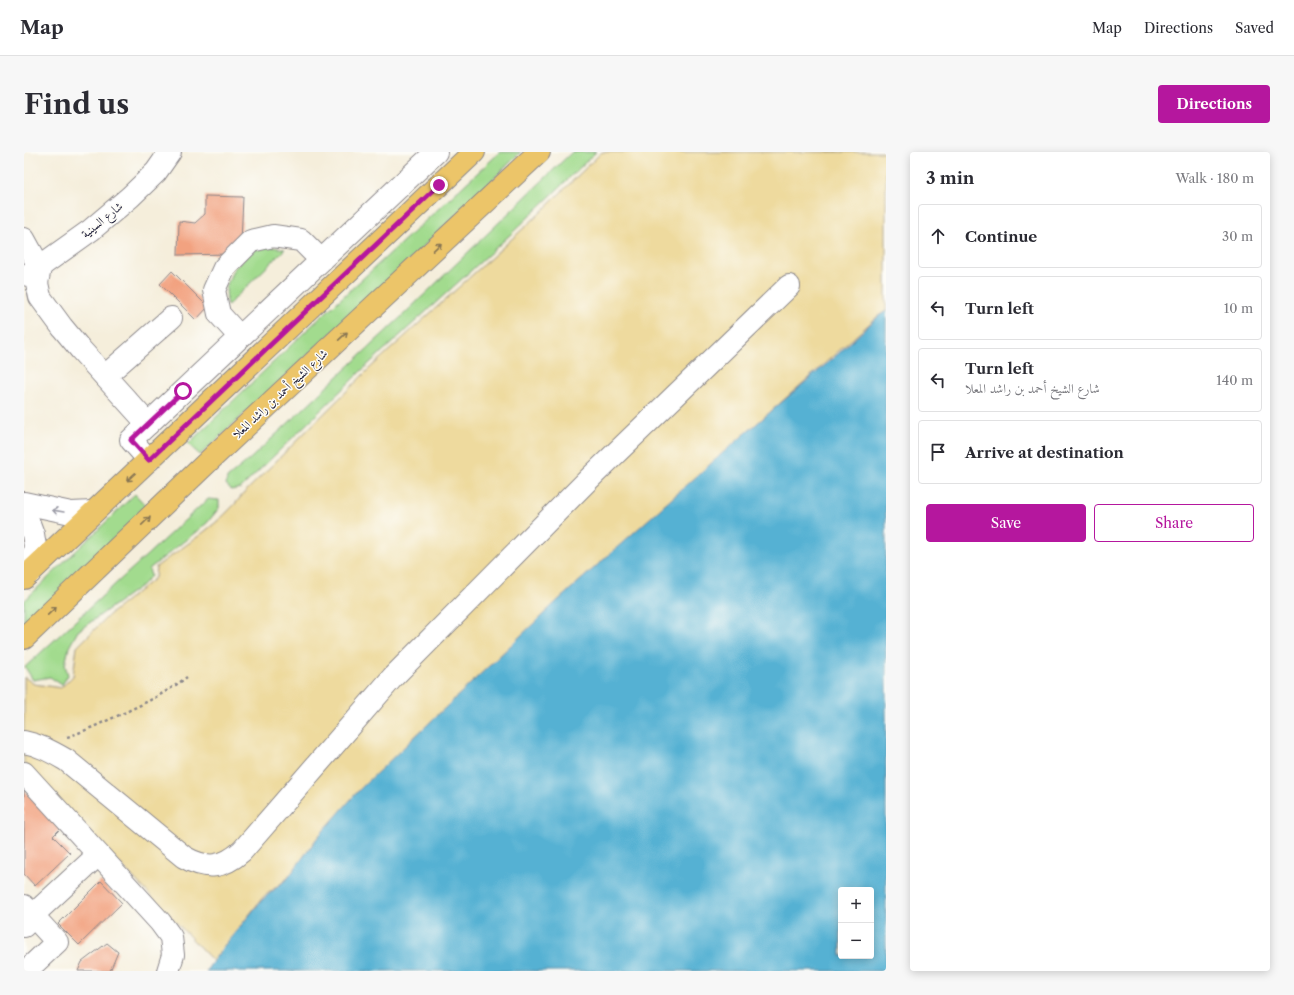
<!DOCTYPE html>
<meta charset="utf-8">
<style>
:root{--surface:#fff;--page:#f7f7f7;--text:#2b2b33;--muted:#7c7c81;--line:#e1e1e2;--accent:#b5179e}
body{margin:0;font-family:"Libre Caslon Text",Amiri,serif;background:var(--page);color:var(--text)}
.controls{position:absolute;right:12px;bottom:12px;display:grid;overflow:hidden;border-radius:4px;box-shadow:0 2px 10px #0003}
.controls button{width:36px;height:36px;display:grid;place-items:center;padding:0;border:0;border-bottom:1px solid var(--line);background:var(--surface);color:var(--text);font:20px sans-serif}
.stop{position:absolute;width:12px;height:12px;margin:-9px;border:3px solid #b5179e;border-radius:50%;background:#fff}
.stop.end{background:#b5179e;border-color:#fff;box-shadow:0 1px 4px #0008}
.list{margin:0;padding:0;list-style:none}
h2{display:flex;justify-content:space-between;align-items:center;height:52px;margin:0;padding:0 16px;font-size:17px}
h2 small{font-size:13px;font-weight:400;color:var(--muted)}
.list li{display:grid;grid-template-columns:26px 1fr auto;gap:12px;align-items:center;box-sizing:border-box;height:64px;margin:0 8px 8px;padding:0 8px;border:1px solid var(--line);border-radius:4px}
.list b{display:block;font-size:15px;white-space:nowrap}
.list p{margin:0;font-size:13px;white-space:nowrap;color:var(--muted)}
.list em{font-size:13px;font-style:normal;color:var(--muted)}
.actions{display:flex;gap:8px;padding:12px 16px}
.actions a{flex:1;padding:9px 0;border:1px solid var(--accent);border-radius:4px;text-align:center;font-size:14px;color:var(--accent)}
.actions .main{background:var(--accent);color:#fff}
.icon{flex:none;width:22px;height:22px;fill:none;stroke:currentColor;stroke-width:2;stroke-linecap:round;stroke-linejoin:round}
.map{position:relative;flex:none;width:862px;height:819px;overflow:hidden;border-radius:4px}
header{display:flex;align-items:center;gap:24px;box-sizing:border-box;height:56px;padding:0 20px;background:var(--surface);border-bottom:1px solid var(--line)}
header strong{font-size:19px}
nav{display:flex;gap:22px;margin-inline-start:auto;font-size:14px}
.intro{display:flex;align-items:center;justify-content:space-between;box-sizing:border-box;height:96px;padding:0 24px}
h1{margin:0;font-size:28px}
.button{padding:10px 18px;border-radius:4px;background:var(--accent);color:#fff;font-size:14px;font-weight:700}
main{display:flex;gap:24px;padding:0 24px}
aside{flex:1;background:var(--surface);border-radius:4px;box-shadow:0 2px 10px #0003}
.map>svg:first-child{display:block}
.green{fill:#a2db8e;stroke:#627e64}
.sand{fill:#eeda9e;stroke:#887e6c}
.water{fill:#55b1d3;stroke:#3c6a87;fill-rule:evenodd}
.building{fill:#f2a280}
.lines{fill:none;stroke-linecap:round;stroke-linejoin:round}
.minor-casing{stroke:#8c888b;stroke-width:24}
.major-casing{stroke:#8c888b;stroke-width:24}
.path{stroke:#8c888b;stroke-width:2.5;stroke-dasharray:3 3;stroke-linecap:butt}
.minor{stroke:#fff;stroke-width:22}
.major{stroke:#ecc569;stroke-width:22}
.oneway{stroke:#877452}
.oneway2{stroke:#9c9ca7}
.route{stroke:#b5179e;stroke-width:5}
.labels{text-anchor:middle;stroke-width:3;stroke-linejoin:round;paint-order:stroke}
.street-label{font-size:12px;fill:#22223b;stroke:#fdfcf7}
</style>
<header>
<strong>Map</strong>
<nav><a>Map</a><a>Directions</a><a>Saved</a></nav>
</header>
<div class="intro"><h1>Find us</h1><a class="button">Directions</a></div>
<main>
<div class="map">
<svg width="862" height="819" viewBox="0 0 862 819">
<rect width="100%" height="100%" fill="#fdfcf7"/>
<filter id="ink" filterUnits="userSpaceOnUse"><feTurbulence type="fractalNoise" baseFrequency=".025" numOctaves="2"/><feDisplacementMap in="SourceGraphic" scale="8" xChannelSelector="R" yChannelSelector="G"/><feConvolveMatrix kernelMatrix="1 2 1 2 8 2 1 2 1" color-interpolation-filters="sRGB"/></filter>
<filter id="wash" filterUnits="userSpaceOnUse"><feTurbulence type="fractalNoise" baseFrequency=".012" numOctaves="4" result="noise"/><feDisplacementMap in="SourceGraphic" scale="16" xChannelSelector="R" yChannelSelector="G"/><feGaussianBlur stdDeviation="0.9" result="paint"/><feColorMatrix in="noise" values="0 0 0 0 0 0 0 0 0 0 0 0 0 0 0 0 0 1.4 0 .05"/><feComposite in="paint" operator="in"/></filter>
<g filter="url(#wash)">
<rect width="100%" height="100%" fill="#f5eedb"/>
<g class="green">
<polygon points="476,0 497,0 375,118 176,303 164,292 285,176"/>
<polygon points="548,0 572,0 487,82 337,219 217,336 207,338 202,332 203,326 227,306 376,166"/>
<polygon points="242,94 261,97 203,154 202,135 209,118 226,100"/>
<polygon points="111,342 125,357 0,475 0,449"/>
<polygon points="184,347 195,348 195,356 183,371 125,417 127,424 117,434 54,479 45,495 41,513 44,523 38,533 26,525 9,528 1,515"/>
</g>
<path class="sand" d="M578,0h284v159l-8,5 -307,273 -167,158 -87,91 -29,40 -25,19 -50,64 -189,-198v-86l10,7 27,4 12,-12 4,-29 32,-32 46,-37 1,-11c30,-23 65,-43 88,-74l126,-125 166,-151z"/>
<path class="water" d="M862,159v660h-680l17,-24 39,-47 26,-22 29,-40 42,-48 196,-187 171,-153 112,-96 41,-38zM817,738h30v66h-30z"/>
<g id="blocks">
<g class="building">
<polygon points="181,44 219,45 217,91 207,102 154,103 155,69 171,71 181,62"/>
<polygon points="148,119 184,155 172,168 136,132"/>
<polygon points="0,638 37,676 29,684 46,701 11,734 0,722"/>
<polygon points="77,729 98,751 55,793 34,772"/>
<polygon points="83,791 94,800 86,819 54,819 58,810"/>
</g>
</g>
</g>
<g filter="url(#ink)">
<use href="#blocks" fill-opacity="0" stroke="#8c888b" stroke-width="1"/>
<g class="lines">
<defs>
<g id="minor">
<polyline points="0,87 16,116 13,131 16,145 38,175 57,198 124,272"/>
<polyline points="4,123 67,78 106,45 132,20 146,0"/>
<polyline points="216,185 195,162 190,138 200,116 227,89 249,84 277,88 297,108"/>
<polyline points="81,224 147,166"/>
<polyline points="125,308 107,288 412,0"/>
<polyline points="0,351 47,361 69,360"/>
<polyline points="0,358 9,382 11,394 6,421"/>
<path d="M0,590c16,3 28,10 42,18l118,97c23,13 39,11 58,-6l151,-174 196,-198 200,-193"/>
<polyline points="0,621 136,770 147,785 149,803 144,819"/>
<polyline points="0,754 33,790 2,819"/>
<polyline points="0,774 9,763 74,703"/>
</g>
<g id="major">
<polyline points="0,426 450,0"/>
<polyline points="0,486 192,302 515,0"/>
</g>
</defs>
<use href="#minor" class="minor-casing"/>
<use href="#major" class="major-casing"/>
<path class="path" d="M43,585c16,-5 32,-13 48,-20 26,-12 50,-23 72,-40"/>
<use href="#minor" class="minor"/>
<use href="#major" class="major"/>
</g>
<defs><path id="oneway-shaft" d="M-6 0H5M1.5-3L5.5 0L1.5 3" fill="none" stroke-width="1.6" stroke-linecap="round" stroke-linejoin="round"/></defs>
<g class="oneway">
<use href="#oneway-shaft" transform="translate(413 95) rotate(-43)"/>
<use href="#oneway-shaft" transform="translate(319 184) rotate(-43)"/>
<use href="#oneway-shaft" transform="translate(107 325) rotate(137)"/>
<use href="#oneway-shaft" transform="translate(122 369) rotate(-44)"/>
<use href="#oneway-shaft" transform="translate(28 459) rotate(-44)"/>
</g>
<use class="oneway2" href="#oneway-shaft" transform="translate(34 359) rotate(-170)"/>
</g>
<g class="lines" filter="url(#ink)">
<polyline class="route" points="159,239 107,288 125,308 415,33"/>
</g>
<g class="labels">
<g class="street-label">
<text transform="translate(78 68) rotate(-39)" y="4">شارع السينية</text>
<text transform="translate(256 242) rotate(-43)" y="4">شارع الشيخ أحمد بن راشد المعلا</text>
</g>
</g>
</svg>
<div class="controls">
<button>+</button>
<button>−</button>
</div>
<div class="stop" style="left:159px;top:239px"></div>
<div class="stop end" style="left:415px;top:33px"></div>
</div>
<aside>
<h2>3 min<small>Walk · 180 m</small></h2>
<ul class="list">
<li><svg class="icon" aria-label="ahead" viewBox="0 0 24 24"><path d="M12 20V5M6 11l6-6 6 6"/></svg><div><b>Continue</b></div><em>30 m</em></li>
<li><svg class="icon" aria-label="left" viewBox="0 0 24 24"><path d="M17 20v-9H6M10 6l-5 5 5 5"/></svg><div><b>Turn left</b></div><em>10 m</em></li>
<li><svg class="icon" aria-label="left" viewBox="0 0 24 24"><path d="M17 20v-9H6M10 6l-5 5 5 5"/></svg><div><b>Turn left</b><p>شارع الشيخ أحمد بن راشد المعلا</p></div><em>140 m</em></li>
<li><svg class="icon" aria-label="arrive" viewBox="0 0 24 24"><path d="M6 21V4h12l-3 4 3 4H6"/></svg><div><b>Arrive at destination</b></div></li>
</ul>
<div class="actions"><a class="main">Save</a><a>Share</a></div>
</aside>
</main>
